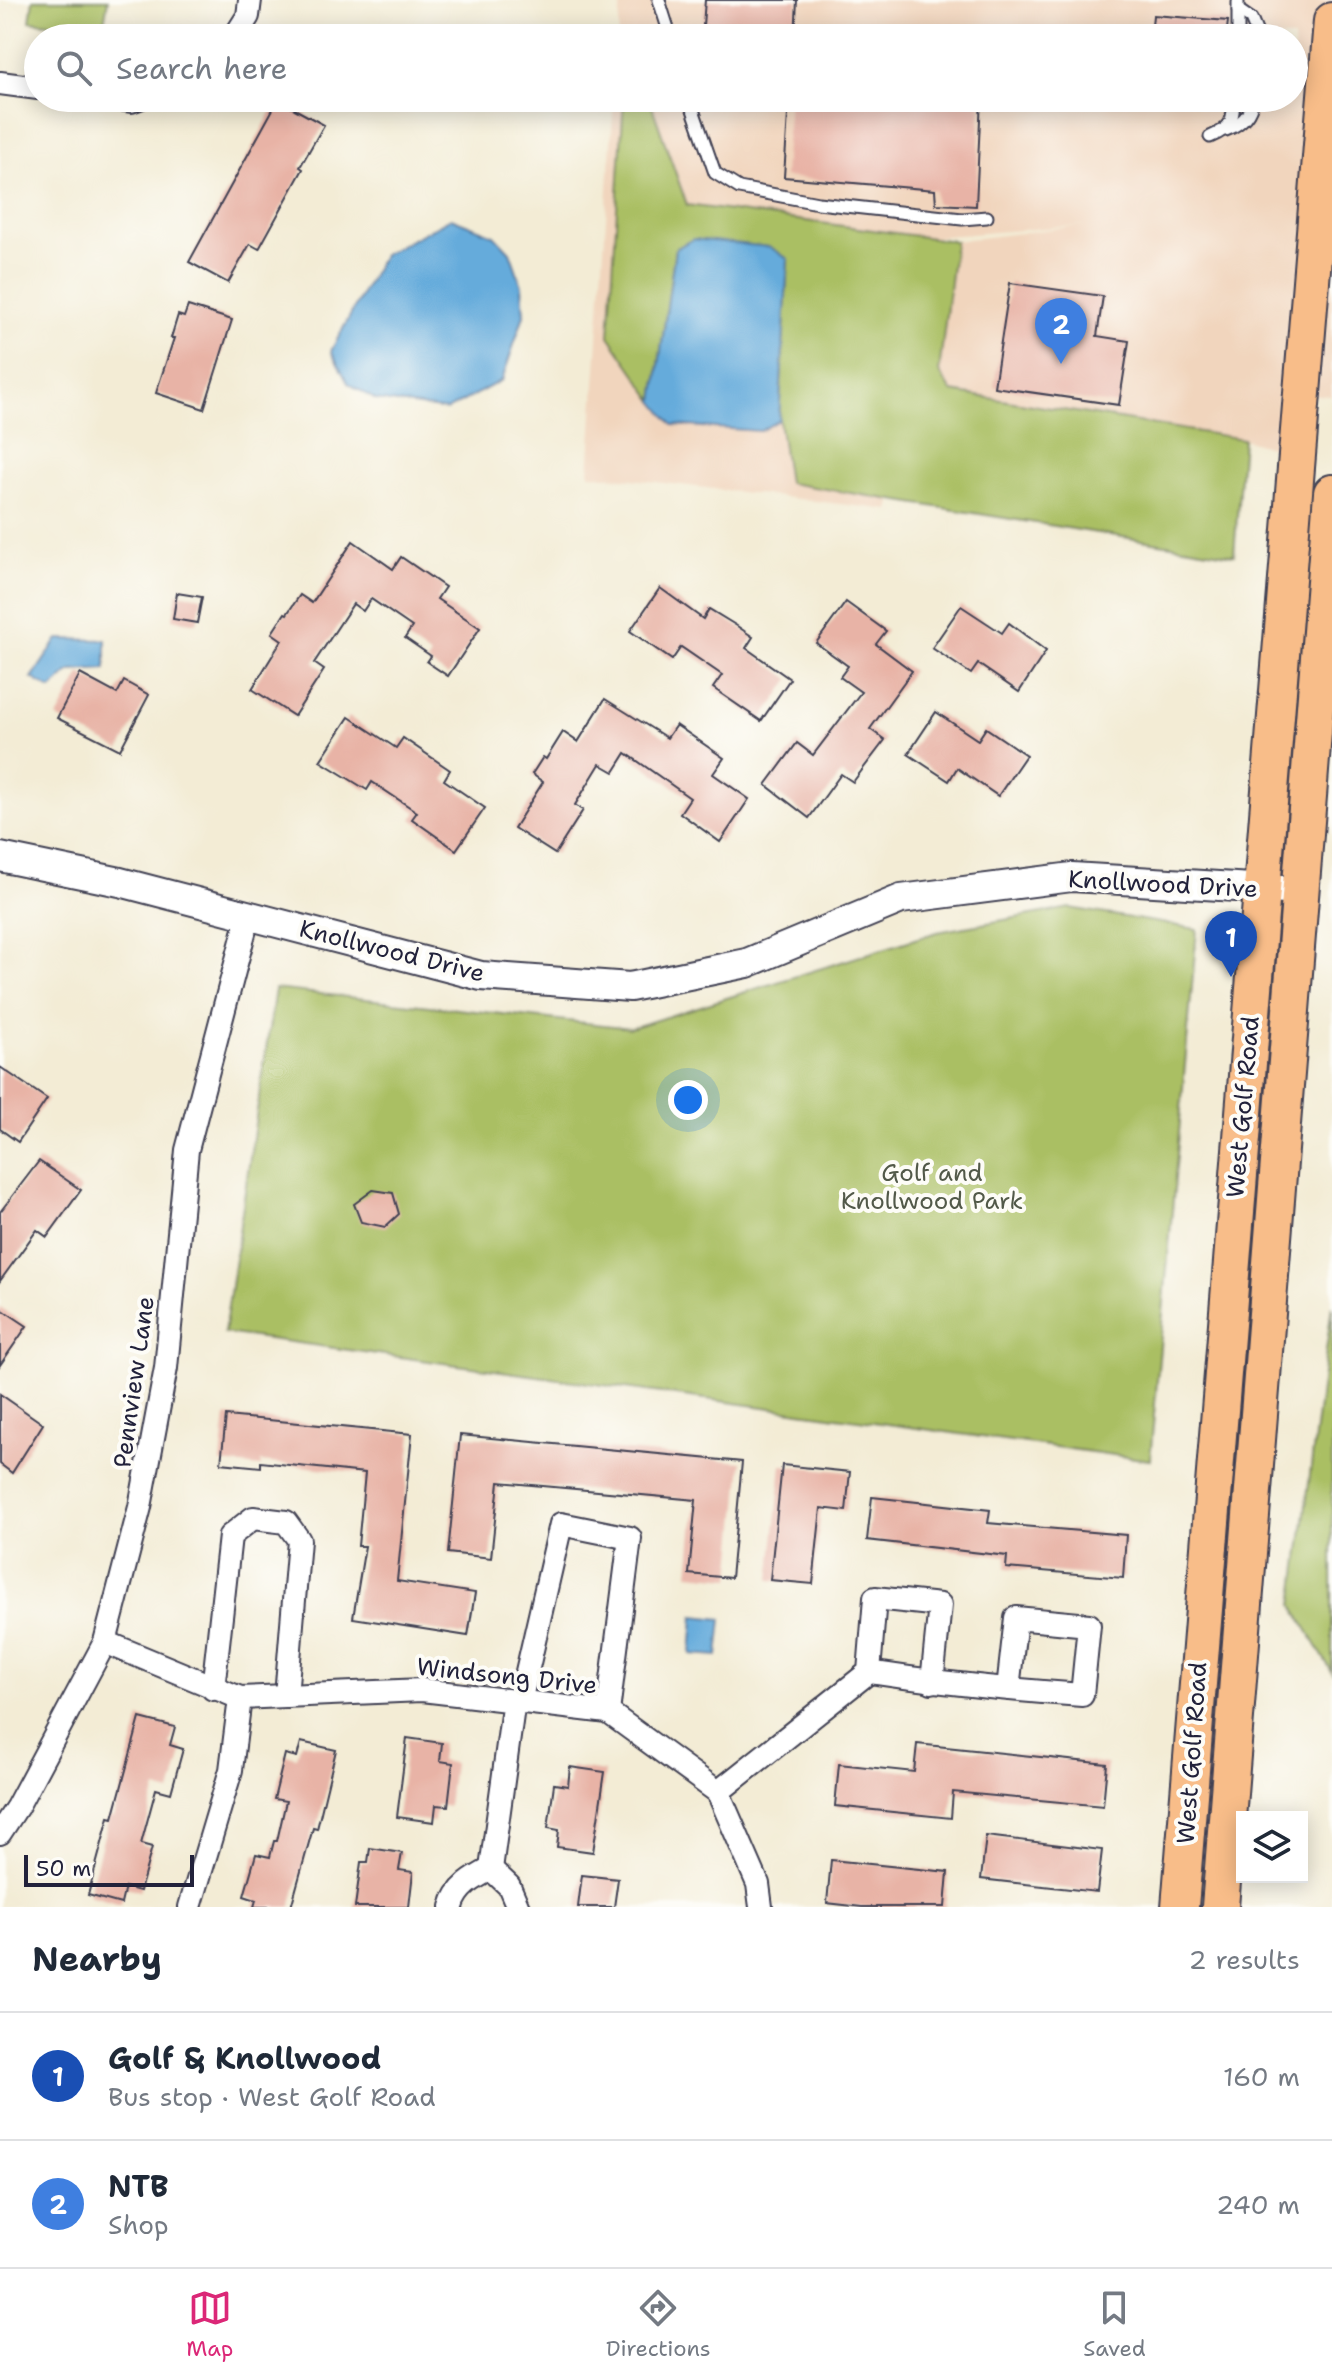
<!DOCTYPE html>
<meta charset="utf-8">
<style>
:root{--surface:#fff;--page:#f6f6f7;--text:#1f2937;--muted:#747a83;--line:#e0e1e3;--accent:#db2777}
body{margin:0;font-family:"Shantell Sans",sans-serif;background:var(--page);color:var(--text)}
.controls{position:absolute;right:24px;bottom:24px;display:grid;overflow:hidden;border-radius:0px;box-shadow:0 4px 20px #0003}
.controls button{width:72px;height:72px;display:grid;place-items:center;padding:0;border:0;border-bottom:2px solid var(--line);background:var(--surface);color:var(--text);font:40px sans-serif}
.scale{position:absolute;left:24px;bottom:20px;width:170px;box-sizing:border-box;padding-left:8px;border:4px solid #22223b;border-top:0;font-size:22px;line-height:28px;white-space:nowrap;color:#22223b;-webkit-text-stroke:6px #fdfcf7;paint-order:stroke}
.you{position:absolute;left:688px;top:1100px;width:28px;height:28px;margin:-20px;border:6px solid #fff;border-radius:50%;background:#1a73e8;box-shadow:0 0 0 12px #1a73e833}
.badge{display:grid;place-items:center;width:52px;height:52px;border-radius:50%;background:var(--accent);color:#fff;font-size:26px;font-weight:700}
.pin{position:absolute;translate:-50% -66px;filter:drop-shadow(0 2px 4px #0008)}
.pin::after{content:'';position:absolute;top:42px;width:28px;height:24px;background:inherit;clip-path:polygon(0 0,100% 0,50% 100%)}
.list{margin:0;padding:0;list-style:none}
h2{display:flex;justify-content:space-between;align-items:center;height:104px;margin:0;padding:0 32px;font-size:34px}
h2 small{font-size:26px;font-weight:400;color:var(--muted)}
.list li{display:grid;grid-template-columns:52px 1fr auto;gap:24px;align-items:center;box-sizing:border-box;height:128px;padding:0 32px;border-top:2px solid var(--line)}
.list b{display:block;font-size:30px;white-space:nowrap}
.list p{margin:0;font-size:26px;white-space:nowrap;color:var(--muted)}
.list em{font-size:26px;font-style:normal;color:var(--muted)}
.icon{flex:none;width:44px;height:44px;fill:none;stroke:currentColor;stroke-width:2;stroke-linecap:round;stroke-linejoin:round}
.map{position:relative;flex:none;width:1332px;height:1907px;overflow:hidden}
.search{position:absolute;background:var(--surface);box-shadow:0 4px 20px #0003;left:24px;right:24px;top:24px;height:88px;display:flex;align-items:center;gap:20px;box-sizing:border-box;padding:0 28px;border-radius:44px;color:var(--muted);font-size:30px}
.sheet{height:360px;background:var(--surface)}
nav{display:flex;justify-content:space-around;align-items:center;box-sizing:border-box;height:112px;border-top:2px solid var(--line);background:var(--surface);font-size:22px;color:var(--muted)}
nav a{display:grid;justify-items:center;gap:4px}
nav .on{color:var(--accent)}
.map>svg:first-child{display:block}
.built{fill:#f1d5bd}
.green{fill:#aabf64;stroke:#667050;stroke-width:2}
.water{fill:#65abdb;stroke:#44668b;stroke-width:2}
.building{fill:#e8b3a6}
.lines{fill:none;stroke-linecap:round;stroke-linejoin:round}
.service-casing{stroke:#414052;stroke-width:15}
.minor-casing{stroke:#414052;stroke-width:26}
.tertiary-casing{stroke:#414052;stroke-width:32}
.primary-casing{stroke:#414052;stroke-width:40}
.service{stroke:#fff;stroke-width:11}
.minor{stroke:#fff;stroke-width:22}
.tertiary{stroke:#fff;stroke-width:28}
.primary{stroke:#f8bd89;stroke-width:36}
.labels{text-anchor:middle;stroke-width:8;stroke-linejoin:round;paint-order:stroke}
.street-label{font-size:24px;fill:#22223b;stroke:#fdfcf7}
.park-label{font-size:24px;fill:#525949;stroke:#fdfcf7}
</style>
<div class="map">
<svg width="1332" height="1907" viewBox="0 0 1332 1907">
<rect width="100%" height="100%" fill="#fdfcf7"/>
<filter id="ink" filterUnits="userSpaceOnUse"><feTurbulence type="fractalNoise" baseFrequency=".0125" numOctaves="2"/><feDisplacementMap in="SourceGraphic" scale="16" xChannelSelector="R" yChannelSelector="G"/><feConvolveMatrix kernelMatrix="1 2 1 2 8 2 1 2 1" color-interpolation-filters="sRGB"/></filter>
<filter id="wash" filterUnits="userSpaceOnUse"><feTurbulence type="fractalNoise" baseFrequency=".006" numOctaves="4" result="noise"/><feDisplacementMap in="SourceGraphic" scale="32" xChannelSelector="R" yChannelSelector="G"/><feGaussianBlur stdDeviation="1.8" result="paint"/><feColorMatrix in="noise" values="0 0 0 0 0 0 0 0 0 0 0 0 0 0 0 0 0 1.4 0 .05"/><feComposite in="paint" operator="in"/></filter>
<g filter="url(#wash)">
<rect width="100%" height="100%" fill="#f3ecd5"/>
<polygon class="built" points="621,0 1332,0 1332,396 1285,392 1284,451 1243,439 952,392 939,372 955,241 1085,225 934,237 890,510 589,474 614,98 1294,98 1294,38 618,38"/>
<g class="green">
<polygon points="33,0 108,0 103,29 30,21"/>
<polygon points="624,98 649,98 687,205 955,241 939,372 952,392 1243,439 1234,555 788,483 779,420 788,260 675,249 654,401 609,336"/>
<polygon points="1070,908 1197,929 1150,1460 224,1333 275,989 631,1028 937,932"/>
<polygon points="1332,1305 1332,1672 1293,1605"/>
</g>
<g class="water">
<polygon points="451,218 494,235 510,252 522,286 524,315 502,380 447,410 376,400 348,383 331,351 383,255"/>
<polygon points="693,239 770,247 788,259 779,420 760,431 673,425 654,401 675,249"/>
<polygon points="58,639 106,640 106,669 71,671 51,689 32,678"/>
<polygon points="694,1616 722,1619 718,1656 691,1654"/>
</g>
<g id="blocks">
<g class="building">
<polygon points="705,0 797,0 795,38 702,38"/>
<polygon points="1153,15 1228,21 1226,38 1151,38"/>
<polygon points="789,98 981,98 976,206 936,204 935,190 784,177"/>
<polygon points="278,100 324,125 300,167 303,169 259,249 250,244 228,283 189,262"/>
<polygon points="1010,283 1103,296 1097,336 1129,341 1119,405 994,387"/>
<polygon points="188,306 232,320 204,409 156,393 174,338 171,338 178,315 184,317"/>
<polygon points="353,541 393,569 401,557 445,587 437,599 480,628 448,676 427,662 431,656 405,638 412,627 371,599 363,611 353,604 314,663 324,670 294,716 252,689 282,640 272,633 285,613 287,614 300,595 312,603"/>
<polygon points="660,588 703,619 709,609 737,626 753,637 746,648 790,679 761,721 713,688 722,675 681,647 672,660 630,631"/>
<polygon points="177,593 202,597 197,623 173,619"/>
<polygon points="846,602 886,631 876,644 912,671 870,729 885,740 853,782 841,774 809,818 766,785 797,743 813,755 861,692 840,677 848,666 816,643"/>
<polygon points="961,606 1002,633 1009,623 1046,651 1019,692 978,664 971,674 932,648"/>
<polygon points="80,674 117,694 124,681 149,695 120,750 57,718"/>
<polygon points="605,699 667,738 676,725 724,758 713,774 749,799 720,842 680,813 690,798 626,753 614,772 600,764 575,805 583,810 555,854 514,828 543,782 532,774 543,757 546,759 563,732 578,742"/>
<polygon points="936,712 978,740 986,728 1026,755 998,796 957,768 949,781 908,754"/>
<polygon points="349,717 396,748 403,738 450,770 444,780 485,808 456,850 412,819 417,812 372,782 367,790 320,761"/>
<polygon points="0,1067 47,1099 18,1142 0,1129"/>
<polygon points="39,1161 81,1190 47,1237 37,1230 0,1281 0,1212"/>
<polygon points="373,1190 393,1193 399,1214 385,1227 361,1222 354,1204"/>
<polygon points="0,1308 27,1326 0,1365"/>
<polygon points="0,1394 43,1424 12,1473 0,1464"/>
<polygon points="226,1416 412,1434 397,1581 475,1593 468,1636 353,1618 365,1546 358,1546 365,1473 261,1462 261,1467 221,1463"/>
<polygon points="460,1435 742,1462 731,1578 689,1574 696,1500 499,1482 491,1558 448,1553"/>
<polygon points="782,1465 850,1472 846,1511 821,1508 813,1584 770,1580"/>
<polygon points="872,1497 990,1510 988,1523 1126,1535 1123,1578 1006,1568 1007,1556 867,1540"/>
<polygon points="140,1718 175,1727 170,1745 183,1749 171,1793 156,1789 141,1844 152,1847 140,1891 125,1887 121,1904 88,1895 109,1817 113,1818"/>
<polygon points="407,1738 442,1743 440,1761 453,1763 448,1806 436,1805 434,1822 397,1817"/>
<polygon points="301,1742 336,1750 317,1829 313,1828 291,1907 254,1907 256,1900 244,1896 256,1854 270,1857 274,1841 277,1841 286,1801 274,1799 285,1754 297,1757"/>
<polygon points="917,1744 1107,1764 1103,1806 953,1792 951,1818 835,1806 839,1764 914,1772"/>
<polygon points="570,1767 605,1772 593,1852 557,1847 559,1830 548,1828 554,1784 568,1786"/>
<polygon points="986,1836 1102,1850 1097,1892 981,1879"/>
<polygon points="370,1848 402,1853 399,1870 413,1872 409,1907 355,1907 361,1862 368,1862"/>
<polygon points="831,1860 948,1872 945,1907 862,1907 827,1903"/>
<polygon points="582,1875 618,1879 614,1907 578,1907"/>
</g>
</g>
</g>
<g filter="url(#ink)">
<use href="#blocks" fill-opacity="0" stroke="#414052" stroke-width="2"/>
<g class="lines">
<defs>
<g id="service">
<polyline points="659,0 671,38"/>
<polyline points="1238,10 1251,19 1259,38"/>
<polyline points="1238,38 1238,2"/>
<polyline points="689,98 715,173 739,188 818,203 962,219 987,217"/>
<path d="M1226,130c15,-6 25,-15 27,-32"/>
<path d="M1210,137c22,-9 23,-16 24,-39"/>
</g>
<g id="minor">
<polyline points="234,38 248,16 250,0"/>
<polyline points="0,83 38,88"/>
<polyline points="112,98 131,101 139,98"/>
<polyline points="105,1642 240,1698 422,1690 608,1712 718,1792 758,1884 761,1907"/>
<path d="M869,1672c71,11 141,18 213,23l7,-70 -73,-7 -8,71"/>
<polyline points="213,1689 230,1536 253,1518 286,1522 299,1540 286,1696"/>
<polyline points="520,1702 561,1524 630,1538 608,1712"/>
<polyline points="718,1792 869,1672 875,1598 940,1605 932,1682"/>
<polyline points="0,1833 17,1807 105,1642 140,1507 166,1368 187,1150 249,914"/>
<polyline points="491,1869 514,1700"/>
<polyline points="491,1869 509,1886 518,1907"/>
<polyline points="190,1907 231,1770 240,1698"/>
<path d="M452,1907c5,-20 22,-29 39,-38"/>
</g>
<polyline id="tertiary" points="0,857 120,882 481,976 630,987 747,963 901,899 1072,877 1302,891"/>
<g id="primary">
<polyline points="1180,1907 1332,21"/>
<polyline points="1220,1907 1332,493"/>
</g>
</defs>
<use href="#service" class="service-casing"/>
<use href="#minor" class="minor-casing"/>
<use href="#tertiary" class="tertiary-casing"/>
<use href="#primary" class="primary-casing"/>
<use href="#service" class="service"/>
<use href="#minor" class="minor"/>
<use href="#tertiary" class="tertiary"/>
<use href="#primary" class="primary"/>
</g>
</g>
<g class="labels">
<g class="street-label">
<text transform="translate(1163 884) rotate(3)" y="8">Knollwood Drive</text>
<text transform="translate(392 951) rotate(14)" y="8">Knollwood Drive</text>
<text transform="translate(1243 1107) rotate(-85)" y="8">West Golf Road</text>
<text transform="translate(134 1382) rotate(-82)" y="8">Pennview Lane</text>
<text transform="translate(507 1676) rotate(6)" y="8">Windsong Drive</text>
<text transform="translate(1192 1753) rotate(-86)" y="8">West Golf Road</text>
</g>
<g class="park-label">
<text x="932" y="1181">Golf and<tspan x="932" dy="28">Knollwood Park</tspan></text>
</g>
</g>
</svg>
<div class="controls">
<button><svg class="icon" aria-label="layers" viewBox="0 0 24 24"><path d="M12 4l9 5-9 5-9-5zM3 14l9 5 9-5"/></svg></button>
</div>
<div class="scale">50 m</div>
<div class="you"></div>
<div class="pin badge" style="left:1231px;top:977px;background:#1a4fb4">1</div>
<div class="pin badge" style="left:1061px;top:364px;background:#3f7fe0">2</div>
<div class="search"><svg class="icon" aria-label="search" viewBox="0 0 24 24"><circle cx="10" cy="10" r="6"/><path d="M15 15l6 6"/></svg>Search here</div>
</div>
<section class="sheet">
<h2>Nearby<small>2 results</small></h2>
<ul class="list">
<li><span class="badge" style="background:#1a4fb4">1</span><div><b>Golf &amp; Knollwood</b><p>Bus stop · West Golf Road</p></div><em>160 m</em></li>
<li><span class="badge" style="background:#3f7fe0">2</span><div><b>NTB</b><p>Shop</p></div><em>240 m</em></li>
</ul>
</section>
<nav>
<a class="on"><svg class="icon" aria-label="map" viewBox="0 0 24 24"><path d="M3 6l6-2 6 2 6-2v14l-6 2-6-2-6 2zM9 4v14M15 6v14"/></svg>Map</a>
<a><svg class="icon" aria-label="directions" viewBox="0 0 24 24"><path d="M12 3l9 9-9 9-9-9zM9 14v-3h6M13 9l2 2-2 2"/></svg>Directions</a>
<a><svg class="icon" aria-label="saved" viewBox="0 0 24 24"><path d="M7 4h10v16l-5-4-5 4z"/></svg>Saved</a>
</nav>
